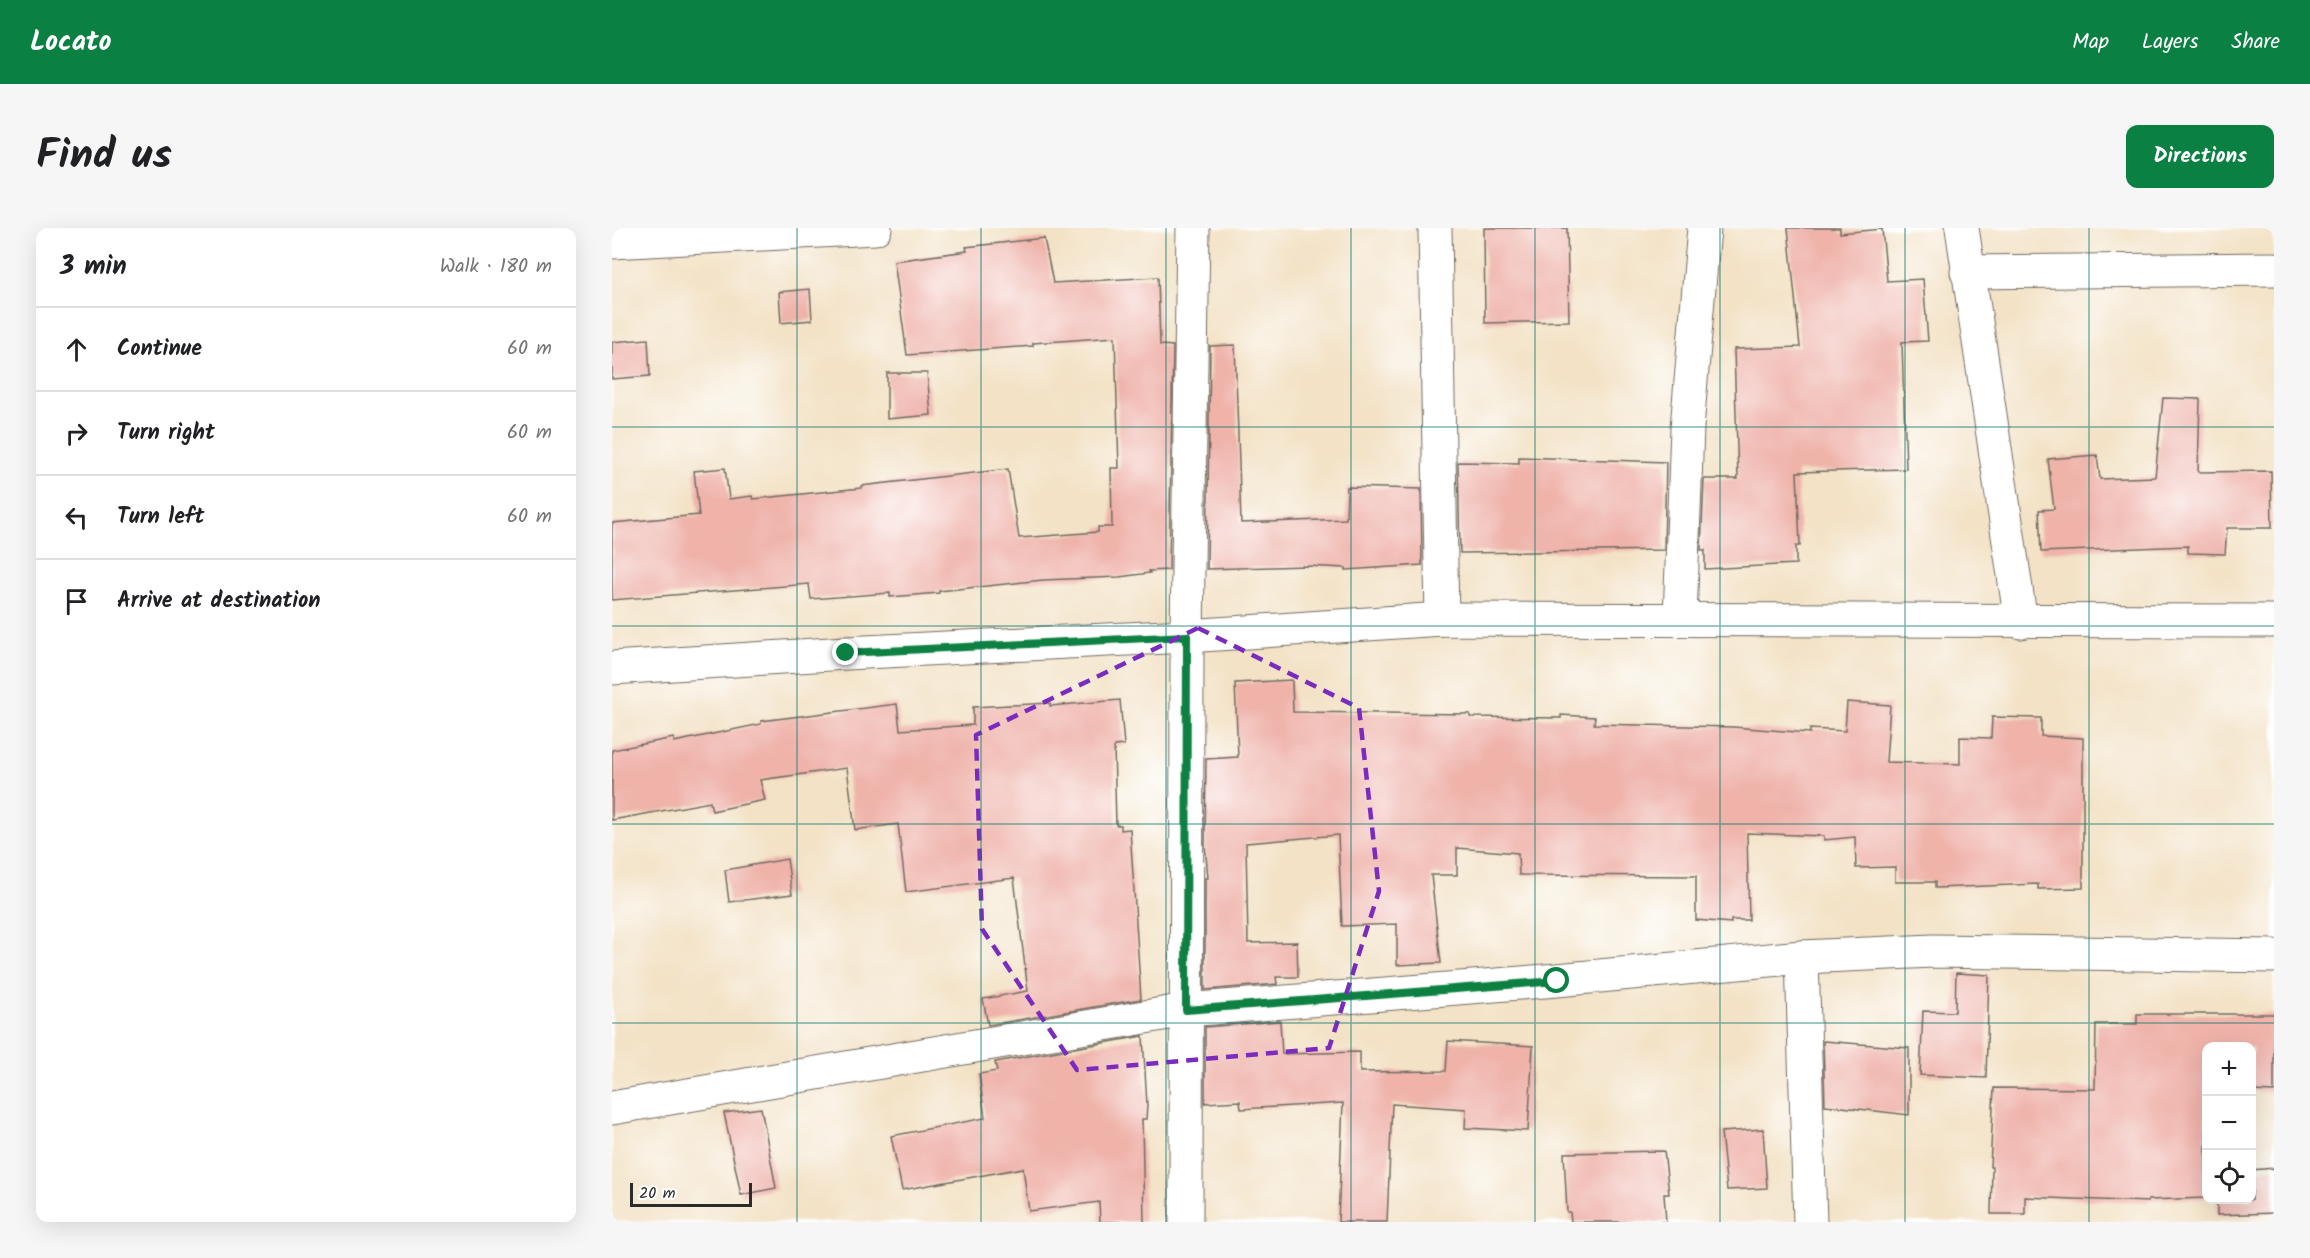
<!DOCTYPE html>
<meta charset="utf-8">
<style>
:root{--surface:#fff;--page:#f6f6f6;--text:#202124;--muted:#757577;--line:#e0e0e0;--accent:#0b8043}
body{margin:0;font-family:Kalam,sans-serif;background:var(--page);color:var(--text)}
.controls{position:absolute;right:18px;bottom:18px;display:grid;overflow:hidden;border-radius:12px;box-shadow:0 6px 24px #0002}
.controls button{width:54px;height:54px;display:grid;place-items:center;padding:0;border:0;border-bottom:2px solid var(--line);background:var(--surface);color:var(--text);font:30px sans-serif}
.scale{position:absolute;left:18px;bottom:15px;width:122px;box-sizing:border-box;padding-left:6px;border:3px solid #2b2b2b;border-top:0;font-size:16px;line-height:21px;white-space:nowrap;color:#2b2b2b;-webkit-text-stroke:4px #fff;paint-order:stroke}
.stop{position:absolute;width:18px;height:18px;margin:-14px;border:4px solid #0b8043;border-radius:50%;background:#fff}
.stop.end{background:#0b8043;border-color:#fff;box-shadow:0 2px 6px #0008}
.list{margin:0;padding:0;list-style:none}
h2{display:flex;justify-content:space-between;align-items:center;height:78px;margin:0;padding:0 24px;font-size:26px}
h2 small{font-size:20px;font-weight:400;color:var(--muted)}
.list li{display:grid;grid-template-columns:39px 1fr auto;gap:18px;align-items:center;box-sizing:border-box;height:84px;padding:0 24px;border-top:2px solid var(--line)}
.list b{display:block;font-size:22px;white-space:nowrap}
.list em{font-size:20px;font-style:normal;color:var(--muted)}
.icon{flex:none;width:33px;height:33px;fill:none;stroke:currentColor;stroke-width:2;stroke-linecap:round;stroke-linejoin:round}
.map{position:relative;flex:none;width:1662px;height:994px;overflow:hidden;border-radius:12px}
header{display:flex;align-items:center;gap:36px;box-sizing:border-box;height:84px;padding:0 30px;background:var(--accent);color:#fff}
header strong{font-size:28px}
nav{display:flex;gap:33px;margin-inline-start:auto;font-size:21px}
.intro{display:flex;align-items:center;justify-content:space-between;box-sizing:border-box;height:144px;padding:0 36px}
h1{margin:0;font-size:42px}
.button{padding:15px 27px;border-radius:12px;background:var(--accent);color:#fff;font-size:21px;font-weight:700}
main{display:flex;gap:36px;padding:0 36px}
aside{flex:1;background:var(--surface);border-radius:12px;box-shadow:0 6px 24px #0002}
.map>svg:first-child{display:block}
.building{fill:#efb3aa}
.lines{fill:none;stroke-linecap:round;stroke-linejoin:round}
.minor-casing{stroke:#716b61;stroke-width:35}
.minor{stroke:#fff;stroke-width:33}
.route{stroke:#0b8043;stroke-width:8}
.marked{fill:none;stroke:#7b2cbf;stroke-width:4.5;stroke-dasharray:12 8;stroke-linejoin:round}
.grid{fill:none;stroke:#0f766e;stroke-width:1.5;stroke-opacity:0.55}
</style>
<header>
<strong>Locato</strong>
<nav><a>Map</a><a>Layers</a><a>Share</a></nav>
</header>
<div class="intro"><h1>Find us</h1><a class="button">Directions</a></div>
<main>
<aside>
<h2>3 min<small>Walk · 180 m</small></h2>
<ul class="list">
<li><svg class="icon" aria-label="ahead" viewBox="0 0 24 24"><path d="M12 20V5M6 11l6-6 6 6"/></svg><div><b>Continue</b></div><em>60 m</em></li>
<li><svg class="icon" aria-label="right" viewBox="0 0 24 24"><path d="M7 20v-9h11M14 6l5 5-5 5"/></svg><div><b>Turn right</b></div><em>60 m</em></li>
<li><svg class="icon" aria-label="left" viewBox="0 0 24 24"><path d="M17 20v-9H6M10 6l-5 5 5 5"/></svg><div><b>Turn left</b></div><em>60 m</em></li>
<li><svg class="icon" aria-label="arrive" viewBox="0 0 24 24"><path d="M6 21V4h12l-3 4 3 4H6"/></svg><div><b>Arrive at destination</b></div></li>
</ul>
</aside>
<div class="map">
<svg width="1662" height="994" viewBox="0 0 1662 994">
<rect width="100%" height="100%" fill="#fff"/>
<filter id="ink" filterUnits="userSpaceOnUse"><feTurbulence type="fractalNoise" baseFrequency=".0167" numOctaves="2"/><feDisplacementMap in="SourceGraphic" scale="12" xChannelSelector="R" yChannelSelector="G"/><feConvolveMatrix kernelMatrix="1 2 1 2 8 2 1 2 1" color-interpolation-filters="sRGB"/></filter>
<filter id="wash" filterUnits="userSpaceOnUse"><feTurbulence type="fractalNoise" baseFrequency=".008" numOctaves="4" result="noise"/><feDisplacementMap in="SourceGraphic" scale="24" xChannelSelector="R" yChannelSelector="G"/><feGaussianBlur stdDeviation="1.35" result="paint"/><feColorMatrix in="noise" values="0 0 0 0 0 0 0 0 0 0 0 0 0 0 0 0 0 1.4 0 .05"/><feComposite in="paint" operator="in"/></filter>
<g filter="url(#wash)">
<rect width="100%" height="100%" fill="#f3e2c6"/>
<g id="blocks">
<g class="building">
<polygon points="872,0 955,0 957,93 873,95"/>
<polygon points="1176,0 1228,0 1228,5 1270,1 1275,53 1311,51 1316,113 1290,114 1294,241 1185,244 1188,318 1184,318 1184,336 1093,341 1093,322 1089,322 1092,251 1126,251 1122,121 1188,119"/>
<polygon points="432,10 441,55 546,49 548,117 561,118 557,342 537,343 538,345 507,349 431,352 327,363 327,365 278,369 278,365 199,371 197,356 0,372 0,295 87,287 82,243 113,240 117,271 140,268 141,271 249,260 249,258 396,241 407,310 486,304 486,299 500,299 499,240 507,240 503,109 421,115 421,118 295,127 282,33 355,23 354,19"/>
<polygon points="198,61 200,92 169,95 167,64"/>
<polygon points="36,111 38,148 0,151 0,114"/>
<polygon points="623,117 629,295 734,291 735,259 809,261 810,337 734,342 734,340 695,338 595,341 598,118"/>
<polygon points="275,145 315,145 319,187 275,191"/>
<polygon points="1551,170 1588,171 1586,244 1659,243 1660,300 1615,300 1613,326 1576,325 1576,318 1429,324 1427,282 1442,281 1436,231 1485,227 1488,251 1543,249"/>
<polygon points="907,229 1054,234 1052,322 848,325 846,234 907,235"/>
<polygon points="680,452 681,484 858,486 858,489 949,490 949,487 983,489 982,496 1121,499 1198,505 1198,501 1233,503 1235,474 1278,477 1274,534 1348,536 1348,509 1379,510 1380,489 1429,490 1429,508 1471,510 1471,660 1426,661 1426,656 1323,660 1323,654 1283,654 1283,639 1244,640 1243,609 1212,612 1212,608 1135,605 1137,692 1119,692 1119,695 1084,692 1084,648 907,647 906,625 845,620 845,647 819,647 829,735 785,737 785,696 730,698 726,607 634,615 636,715 685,714 686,749 664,749 665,756 593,762 593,650 596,650 593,616 594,531 626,529 623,455"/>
<polygon points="508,472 512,517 502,518 504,597 509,597 509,602 518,601 529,771 376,797 371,771 416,763 402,650 294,664 286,596 243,602 235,540 148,552 153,572 100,583 98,574 0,592 0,522 62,510 62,514 149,496 149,493 285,476 288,502 361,497 361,479 438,475 438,478"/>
<polygon points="175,631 180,666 117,674 113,642"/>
<polygon points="1344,745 1377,747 1374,850 1308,847 1311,783 1343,784"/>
<polygon points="1525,786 1662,786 1662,864 1640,863 1640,819 1594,819 1594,970 1536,972 1536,974 1413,969 1413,986 1379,986 1380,939 1378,939 1382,860 1483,861 1484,796 1525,796"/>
<polygon points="668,793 670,826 748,824 748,844 834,843 836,813 921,818 916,903 853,900 854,881 780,876 775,994 726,994 731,875 629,881 628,873 593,875 593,799"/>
<polygon points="531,808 535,878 534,891 530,891 532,994 488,994 487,974 417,983 411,940 290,962 279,908 373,890 367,846 385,843 383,834"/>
<polygon points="1211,813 1297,820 1297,887 1213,877"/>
<polygon points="149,880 164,960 129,967 112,885"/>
<polygon points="1151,901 1155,960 1115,962 1109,904"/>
<polygon points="1052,923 1057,966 1052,966 1054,994 959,994 958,984 955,984 952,925"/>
<polygon points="1662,940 1662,985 1605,987 1605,972 1640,972 1640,942"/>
</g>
</g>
</g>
<g filter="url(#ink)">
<use href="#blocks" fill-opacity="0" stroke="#716b61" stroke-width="1.5"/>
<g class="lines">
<defs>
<g id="minor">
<polyline points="823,0 830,391"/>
<polyline points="1350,0 1409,394"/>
<polyline points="0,14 263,0"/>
<polyline points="1355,44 1662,41"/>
<polyline points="1068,391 1075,200 1092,0"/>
<polyline points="0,440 234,425 575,408 830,391 1662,393"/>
<polyline points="1190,729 1198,994"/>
<polyline points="0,880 574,782 945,752 1190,729 1321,723 1662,728"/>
<polyline points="574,994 575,408 581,0"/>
</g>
</defs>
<use href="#minor" class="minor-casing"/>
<use href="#minor" class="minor"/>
</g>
</g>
<g class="lines" filter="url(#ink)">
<polyline class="route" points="234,425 575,408 574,782 945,753"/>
</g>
<path class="marked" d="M586,400l161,80 20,183 -50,157 -252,22 -95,-141 -6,-194z"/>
<path class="grid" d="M185,0v994M369,0v994M554,0v994M739,0v994M923,0v994M1108,0v994M1293,0v994M1477,0v994M0,199h1662M0,398h1662M0,596h1662M0,795h1662"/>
</svg>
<div class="controls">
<button>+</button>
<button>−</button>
<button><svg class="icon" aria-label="locate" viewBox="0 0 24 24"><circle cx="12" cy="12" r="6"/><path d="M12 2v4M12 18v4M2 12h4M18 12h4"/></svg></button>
</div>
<div class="scale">20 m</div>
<div class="stop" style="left:945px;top:753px"></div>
<div class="stop end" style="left:234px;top:425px"></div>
</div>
</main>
